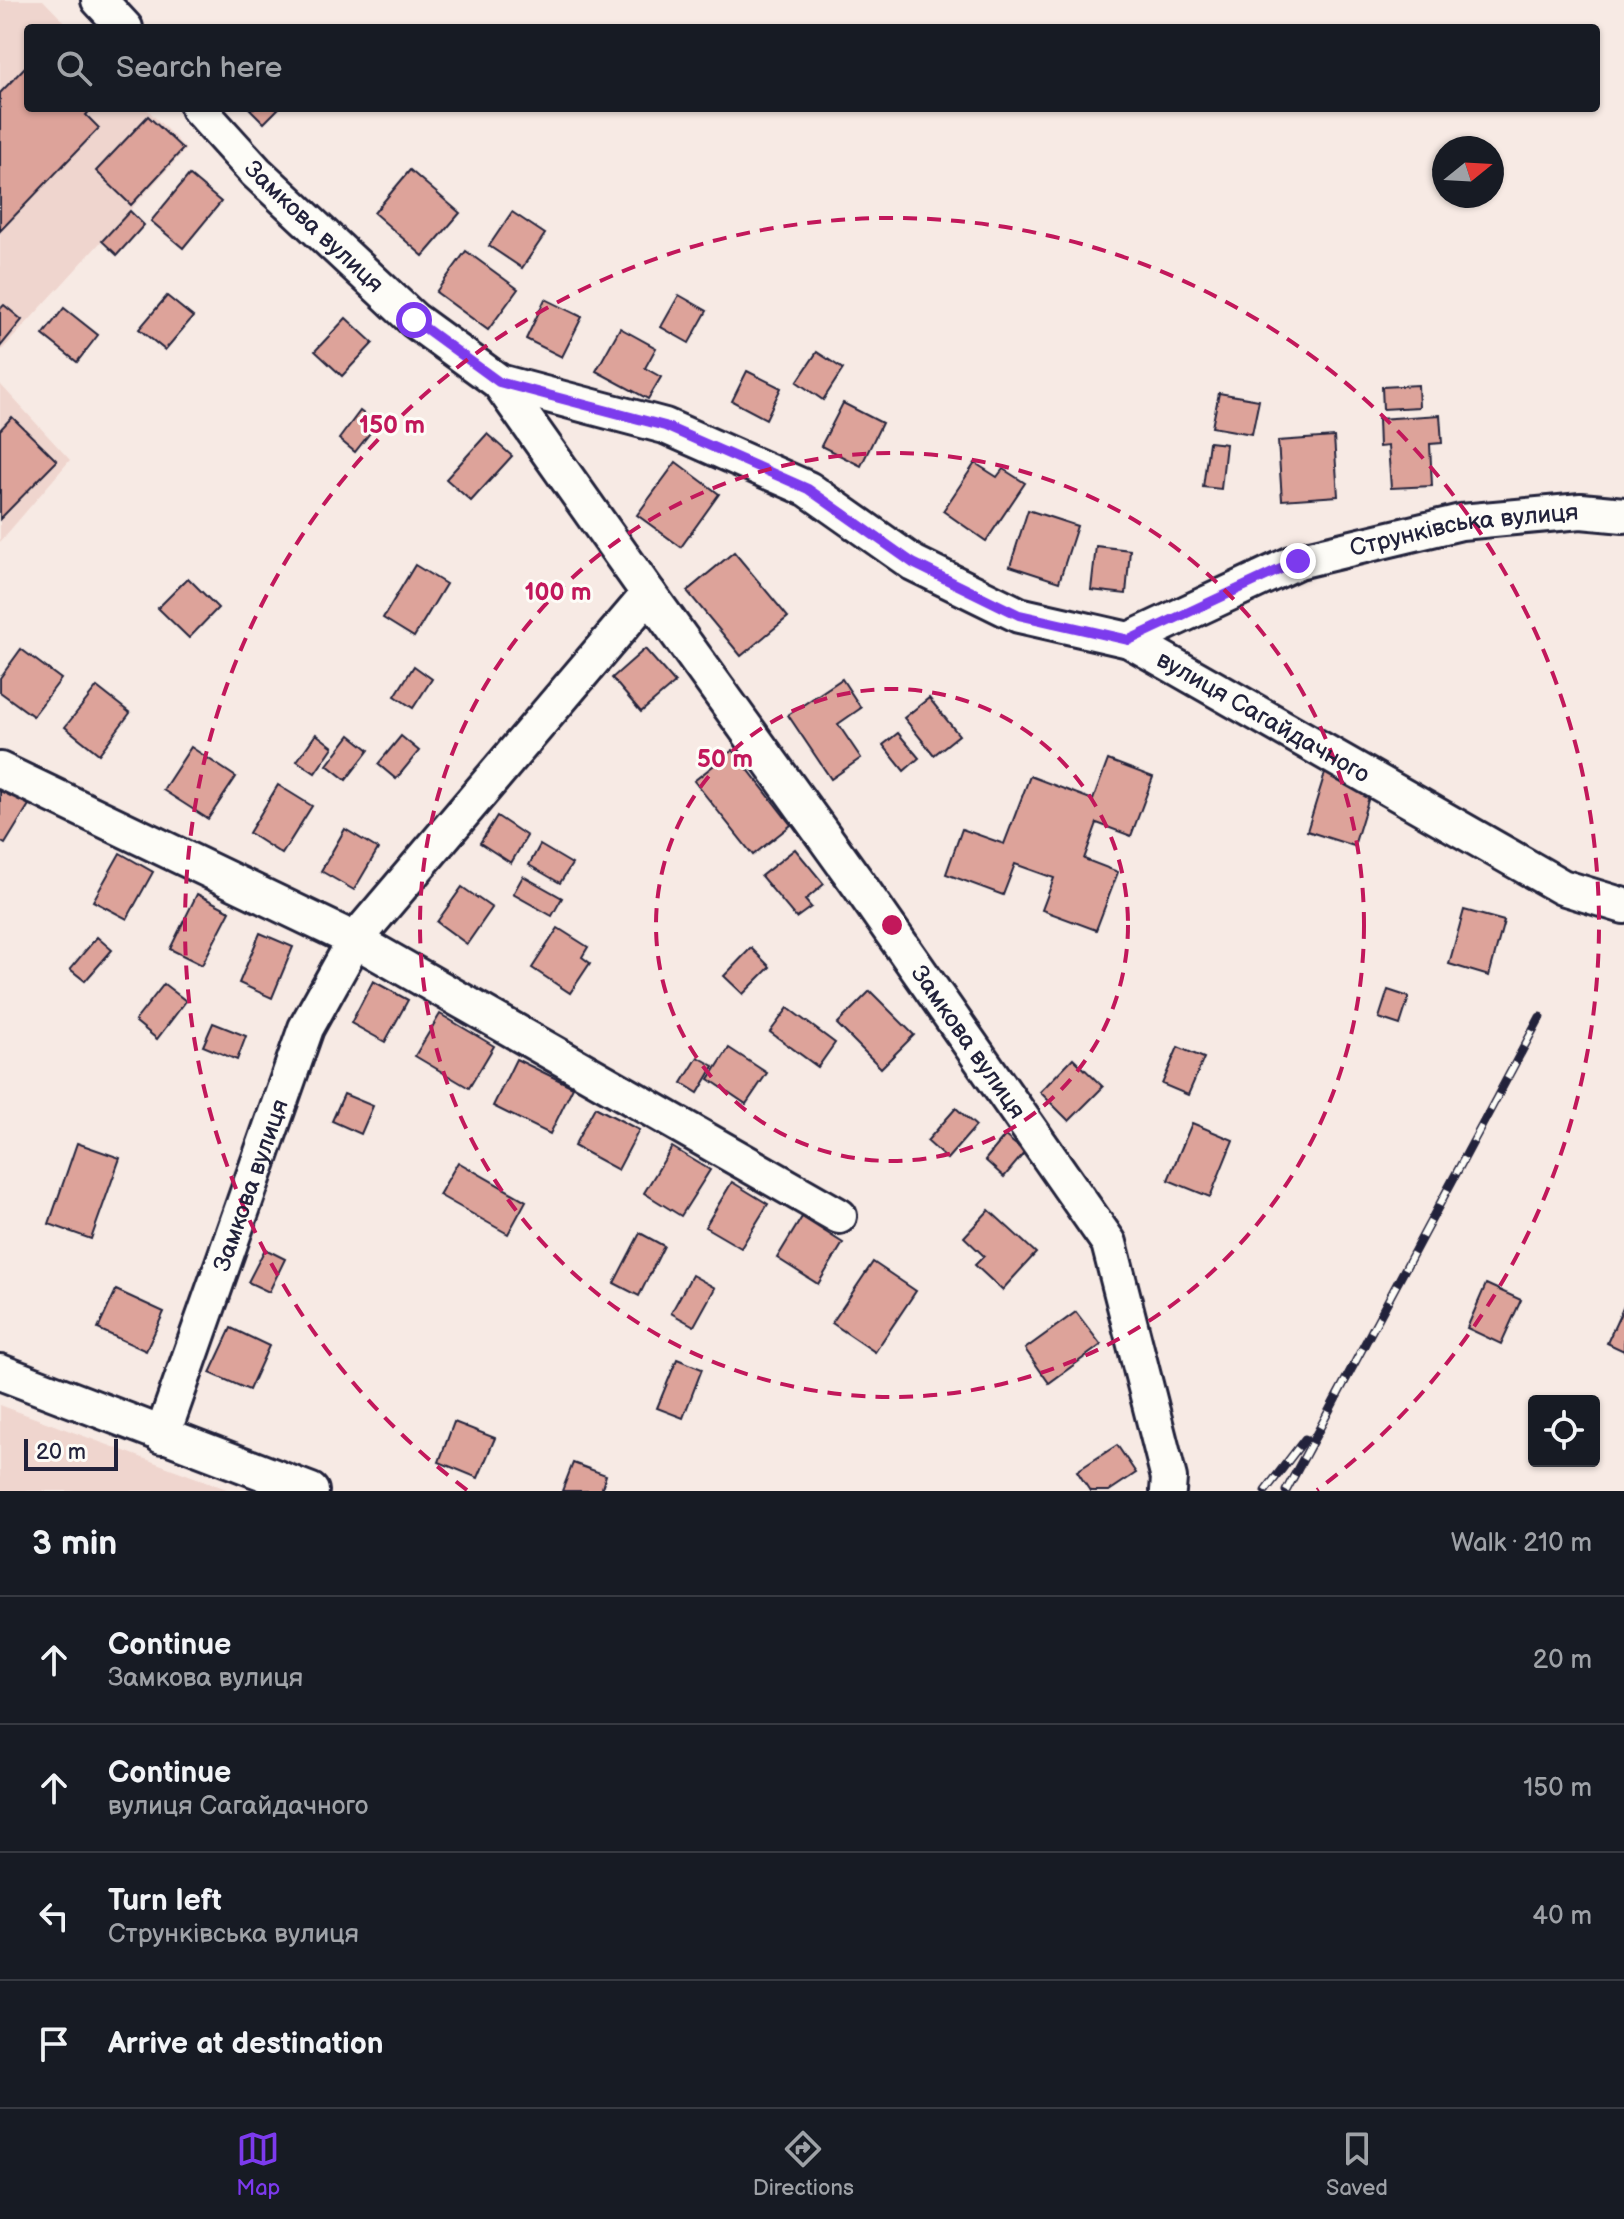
<!DOCTYPE html>
<meta charset="utf-8">
<style>
:root{--surface:#171b24;--page:#242831;--text:#f1f3f6;--muted:#9ea1a6;--line:#363941;--accent:#7c3aed}
body{margin:0;font-family:"Balsamiq Sans",sans-serif;background:var(--page);color:var(--text)}
.controls{position:absolute;right:24px;bottom:24px;display:grid;overflow:hidden;border-radius:8px;box-shadow:0 2px 6px #0004}
.controls button{width:72px;height:72px;display:grid;place-items:center;padding:0;border:0;border-bottom:2px solid var(--line);background:var(--surface);color:var(--text);font:40px sans-serif}
.compass{position:absolute;left:1432px;top:136px;width:72px;height:72px;border-radius:50%;background:var(--surface);box-shadow:0 2px 6px #0004;rotate:72deg}
.scale{position:absolute;left:24px;bottom:20px;width:94px;box-sizing:border-box;padding-left:8px;border:4px solid #22223b;border-top:0;font-size:22px;line-height:28px;white-space:nowrap;color:#22223b;-webkit-text-stroke:6px #fdfcf7;paint-order:stroke}
.stop{position:absolute;width:24px;height:24px;margin:-18px;border:6px solid #7c3aed;border-radius:50%;background:#fff}
.stop.end{background:#7c3aed;border-color:#fff;box-shadow:0 2px 8px #0008}
.list{margin:0;padding:0;list-style:none}
h2{display:flex;justify-content:space-between;align-items:center;height:104px;margin:0;padding:0 32px;font-size:34px}
h2 small{font-size:26px;font-weight:400;color:var(--muted)}
.list li{display:grid;grid-template-columns:52px 1fr auto;gap:24px;align-items:center;box-sizing:border-box;height:128px;padding:0 32px;border-top:2px solid var(--line)}
.list b{display:block;font-size:30px;white-space:nowrap}
.list p{margin:0;font-size:26px;white-space:nowrap;color:var(--muted)}
.list em{font-size:26px;font-style:normal;color:var(--muted)}
.icon{flex:none;width:44px;height:44px;fill:none;stroke:currentColor;stroke-width:2;stroke-linecap:round;stroke-linejoin:round}
.map{position:relative;flex:none;width:1624px;height:1491px;overflow:hidden}
.search{position:absolute;background:var(--surface);box-shadow:0 2px 6px #0004;left:24px;right:24px;top:24px;height:88px;display:flex;align-items:center;gap:20px;box-sizing:border-box;padding:0 28px;border-radius:8px;color:var(--muted);font-size:30px}
.sheet{height:616px;background:var(--surface)}
nav{display:flex;justify-content:space-around;align-items:center;box-sizing:border-box;height:112px;border-top:2px solid var(--line);background:var(--surface);font-size:22px;color:var(--muted)}
nav a{display:grid;justify-items:center;gap:4px}
nav .on{color:var(--accent)}
.map>svg:first-child{display:block}
.built{fill:#efd5ce}
.building{fill:#dda39a;stroke:#22223b;stroke-width:2}
.lines{fill:none;stroke-linecap:round;stroke-linejoin:round}
.street-casing{stroke:#22223b;stroke-width:40}
.street{stroke:#fdfcf7;stroke-width:34}
.rail-casing{stroke:#22223b;stroke-width:9}
.rail{stroke:#fdfcf7;stroke-width:6;stroke-dasharray:18;stroke-linecap:butt}
.route{stroke:#7c3aed;stroke-width:10}
.ring{fill:none;stroke:#c2185b;stroke-width:4;stroke-dasharray:14 10}
.labels{text-anchor:middle;stroke-width:6;stroke-linejoin:round;paint-order:stroke}
.street-label{font-size:24px;fill:#22223b;stroke:#fdfcf7}
.centre{fill:#c2185b;stroke:#fdfcf7;stroke-width:4}
.ring-label{font-size:24px;text-anchor:middle;font-weight:bold;fill:#c2185b;stroke:#fdfcf7;stroke-width:6;stroke-linejoin:round;paint-order:stroke}
</style>
<div class="map">
<svg width="1624" height="1491" viewBox="0 0 1624 1491">
<rect width="100%" height="100%" fill="#f7eae4"/>
<filter id="ink" filterUnits="userSpaceOnUse"><feTurbulence type="fractalNoise" baseFrequency=".0125" numOctaves="2"/><feDisplacementMap in="SourceGraphic" scale="16" xChannelSelector="R" yChannelSelector="G"/><feConvolveMatrix kernelMatrix="1 2 1 2 8 2 1 2 1" color-interpolation-filters="sRGB"/></filter>
<g filter="url(#ink)">
<g class="built">
<polygon points="0,0 43,0 70,28 28,28 28,108 146,108 186,149 0,352"/>
<polygon points="0,384 70,460 0,542"/>
<polygon points="0,1405 232,1491 0,1491"/>
</g>
<g class="building">
<polygon points="28,64 28,108 92,108 86,115 99,128 0,231 0,93"/>
<polygon points="249,108 279,108 264,123"/>
<polygon points="148,116 183,149 131,205 96,171"/>
<polygon points="410,170 460,213 423,256 374,213"/>
<polygon points="189,175 221,202 183,248 151,221"/>
<polygon points="130,211 144,225 117,255 102,241"/>
<polygon points="512,212 545,234 522,268 489,246"/>
<polygon points="466,251 518,289 488,330 436,292"/>
<polygon points="679,295 707,311 689,343 661,327"/>
<polygon points="167,296 193,317 165,350 139,329"/>
<polygon points="545,299 582,317 562,357 526,339"/>
<polygon points="4,305 22,320 0,347 0,309"/>
<polygon points="64,308 98,335 77,362 43,335"/>
<polygon points="346,318 373,343 342,376 315,351"/>
<polygon points="620,328 656,348 645,368 661,377 648,399 596,371"/>
<polygon points="817,352 843,369 823,400 797,382"/>
<polygon points="747,371 781,388 766,419 732,401"/>
<polygon points="1418,385 1419,407 1383,409 1382,387"/>
<polygon points="1219,393 1259,400 1252,434 1212,427"/>
<polygon points="843,403 882,423 861,466 821,446"/>
<polygon points="360,411 377,424 355,452 339,439"/>
<polygon points="1440,415 1442,443 1430,444 1432,486 1391,488 1388,446 1379,447 1378,419"/>
<polygon points="12,417 57,461 0,519 0,430"/>
<polygon points="487,434 512,456 471,501 446,479"/>
<polygon points="1334,437 1338,496 1282,500 1278,441"/>
<polygon points="1209,442 1226,444 1221,489 1203,487"/>
<polygon points="676,462 719,494 681,547 637,515"/>
<polygon points="975,463 997,477 1003,469 1025,483 986,541 943,511"/>
<polygon points="1028,510 1077,526 1059,582 1010,566"/>
<polygon points="1096,546 1130,550 1126,594 1091,590"/>
<polygon points="734,552 788,617 741,656 687,591"/>
<polygon points="415,565 446,584 414,637 383,618"/>
<polygon points="188,578 218,608 189,638 158,608"/>
<polygon points="21,649 61,679 33,716 0,692 0,678"/>
<polygon points="645,649 675,683 641,712 612,678"/>
<polygon points="414,666 432,679 413,708 395,696"/>
<polygon points="842,679 861,708 838,724 861,758 831,779 788,715"/>
<polygon points="97,687 130,713 99,754 65,727"/>
<polygon points="929,698 959,735 934,755 904,718"/>
<polygon points="898,733 919,758 904,771 883,745"/>
<polygon points="316,734 333,747 315,773 297,761"/>
<polygon points="350,735 369,750 346,780 327,765"/>
<polygon points="401,736 419,751 396,779 378,764"/>
<polygon points="191,747 236,777 208,819 163,790"/>
<polygon points="733,750 791,825 753,855 694,781"/>
<polygon points="1108,760 1153,777 1131,836 1097,823 1084,859 1118,872 1096,930 1042,910 1054,878 1015,864 1003,895 946,874 962,829 1004,844 1030,776 1093,800"/>
<polygon points="1326,770 1373,784 1354,846 1307,831"/>
<polygon points="0,784 30,803 5,844 0,841"/>
<polygon points="278,785 312,806 282,854 249,833"/>
<polygon points="497,816 527,836 511,863 480,843"/>
<polygon points="345,829 378,849 354,890 321,871"/>
<polygon points="540,845 572,864 560,883 529,865"/>
<polygon points="795,849 824,884 805,900 811,907 796,918 761,876"/>
<polygon points="120,853 153,872 127,919 93,901"/>
<polygon points="523,876 562,898 552,916 513,894"/>
<polygon points="462,887 492,908 467,944 437,922"/>
<polygon points="197,894 230,911 202,965 170,949"/>
<polygon points="1464,910 1504,921 1489,976 1449,964"/>
<polygon points="558,928 588,947 582,957 590,963 570,993 532,968"/>
<polygon points="260,933 293,947 272,998 239,983"/>
<polygon points="97,937 112,950 85,981 70,969"/>
<polygon points="751,948 770,967 743,994 724,976"/>
<polygon points="373,981 408,1000 385,1042 351,1023"/>
<polygon points="164,984 186,1001 157,1039 135,1021"/>
<polygon points="1388,990 1409,997 1400,1025 1379,1018"/>
<polygon points="870,991 914,1035 881,1068 837,1024"/>
<polygon points="788,1008 835,1043 818,1067 770,1032"/>
<polygon points="440,1014 494,1046 469,1088 415,1056"/>
<polygon points="213,1023 246,1036 237,1060 203,1046"/>
<polygon points="1178,1047 1204,1058 1188,1095 1162,1084"/>
<polygon points="729,1048 767,1073 746,1104 709,1079"/>
<polygon points="698,1057 714,1066 698,1093 682,1083"/>
<polygon points="1073,1058 1103,1087 1069,1121 1040,1092"/>
<polygon points="516,1059 573,1087 550,1134 493,1106"/>
<polygon points="344,1094 373,1106 361,1134 332,1121"/>
<polygon points="595,1107 639,1130 618,1170 574,1146"/>
<polygon points="956,1108 976,1126 947,1159 927,1141"/>
<polygon points="1192,1123 1233,1140 1210,1197 1168,1180"/>
<polygon points="1005,1136 1025,1152 1004,1177 985,1160"/>
<polygon points="77,1143 120,1158 91,1239 49,1224"/>
<polygon points="672,1147 710,1170 681,1216 644,1193"/>
<polygon points="458,1162 526,1201 508,1234 439,1195"/>
<polygon points="732,1182 768,1204 741,1248 705,1227"/>
<polygon points="989,1210 1036,1253 1002,1290 975,1265 984,1256 964,1237"/>
<polygon points="802,1217 843,1243 818,1284 777,1258"/>
<polygon points="640,1233 664,1246 639,1296 614,1283"/>
<polygon points="265,1249 285,1259 269,1292 248,1282"/>
<polygon points="873,1262 916,1291 875,1352 832,1323"/>
<polygon points="692,1275 715,1288 694,1326 671,1313"/>
<polygon points="1486,1284 1521,1300 1501,1344 1467,1328"/>
<polygon points="116,1290 164,1312 146,1351 98,1329"/>
<polygon points="1624,1306 1624,1351 1607,1343"/>
<polygon points="1076,1312 1101,1345 1049,1383 1025,1349"/>
<polygon points="231,1328 269,1346 249,1390 210,1373"/>
<polygon points="677,1359 702,1369 683,1418 657,1408"/>
<polygon points="454,1422 495,1438 478,1478 439,1462"/>
<polygon points="1117,1445 1136,1473 1109,1491 1090,1491 1077,1471"/>
<polygon points="573,1463 606,1475 601,1491 562,1491"/>
</g>
<g class="lines">
<defs>
<g id="street">
<polyline points="99,0 125,28"/>
<path id="s1" d="M198,108l58,64 158,148 85,62 150,212 210,291 250,358 60,235 -1,13"/>
<path id="s2" d="M499,382l166,44 143,63 105,74 106,52 110,25 433,247 62,19"/>
<path id="s3" d="M1129,640l169,-79 163,-39 120,-11 43,4"/>
<polyline points="0,770 355,940 839,1216"/>
<polyline points="0,1372 311,1491"/>
<path id="s4" d="M162,1436l144,-408 49,-88 294,-346"/>
</g>
</defs>
<use href="#street" class="street-casing"/>
<use href="#street" class="street"/>
<defs>
<g id="rail">
<polyline points="1265,1491 1305,1439"/>
<polyline points="1286,1491 1540,1017"/>
</g>
</defs>
<use href="#rail" class="rail-casing"/>
<use href="#rail" class="rail"/>
</g>
</g>
<g class="lines" filter="url(#ink)">
<polyline class="route" points="414,320 499,382 665,426 808,489 913,563 1019,615 1129,640 1298,561"/>
</g>
<g class="ring">
<circle cx="892" cy="925" r="236"/>
<circle cx="892" cy="925" r="472"/>
<path d="M467 1490A707 707 0 1 1 1317 1490"/>
</g>
<g class="labels">
<g class="street-label">
<text dy="8" stroke="none"><textPath href="#s1" startOffset="166">Замкова вулиця</textPath></text>
<text dy="8" stroke="none"><textPath href="#s3" startOffset="356">Струнківська вулиця</textPath></text>
<text dy="8" stroke="none"><textPath href="#s2" startOffset="842">вулиця Сагайдачного</textPath></text>
<text dy="8" stroke="none"><textPath href="#s1" startOffset="1218">Замкова вулиця</textPath></text>
<text dy="8" stroke="none"><textPath href="#s4" startOffset="266">Замкова вулиця</textPath></text>
</g>
</g>
<circle cx="892" cy="925" r="12" class="centre"/>
<g class="ring-label">
<text x="392" y="433">150 m</text>
<text x="558" y="600">100 m</text>
<text x="725" y="767">50 m</text>
</g>
</svg>
<div class="controls">
<button><svg class="icon" aria-label="locate" viewBox="0 0 24 24"><circle cx="12" cy="12" r="6"/><path d="M12 2v4M12 18v4M2 12h4M18 12h4"/></svg></button>
</div>
<svg class="compass" viewBox="-18 -18 36 36"><path d="M0-13l5 13h-10z" fill="#e53935"/><path d="M0 13l5-13h-10z" fill="#9ea1a6"/></svg>
<div class="scale">20 m</div>
<div class="stop" style="left:414px;top:320px"></div>
<div class="stop end" style="left:1298px;top:561px"></div>
<div class="search"><svg class="icon" aria-label="search" viewBox="0 0 24 24"><circle cx="10" cy="10" r="6"/><path d="M15 15l6 6"/></svg>Search here</div>
</div>
<section class="sheet">
<h2>3 min<small>Walk · 210 m</small></h2>
<ul class="list">
<li><svg class="icon" aria-label="ahead" viewBox="0 0 24 24"><path d="M12 20V5M6 11l6-6 6 6"/></svg><div><b>Continue</b><p>Замкова вулиця</p></div><em>20 m</em></li>
<li><svg class="icon" aria-label="ahead" viewBox="0 0 24 24"><path d="M12 20V5M6 11l6-6 6 6"/></svg><div><b>Continue</b><p>вулиця Сагайдачного</p></div><em>150 m</em></li>
<li><svg class="icon" aria-label="left" viewBox="0 0 24 24"><path d="M17 20v-9H6M10 6l-5 5 5 5"/></svg><div><b>Turn left</b><p>Струнківська вулиця</p></div><em>40 m</em></li>
<li><svg class="icon" aria-label="arrive" viewBox="0 0 24 24"><path d="M6 21V4h12l-3 4 3 4H6"/></svg><div><b>Arrive at destination</b></div></li>
</ul>
</section>
<nav>
<a class="on"><svg class="icon" aria-label="map" viewBox="0 0 24 24"><path d="M3 6l6-2 6 2 6-2v14l-6 2-6-2-6 2zM9 4v14M15 6v14"/></svg>Map</a>
<a><svg class="icon" aria-label="directions" viewBox="0 0 24 24"><path d="M12 3l9 9-9 9-9-9zM9 14v-3h6M13 9l2 2-2 2"/></svg>Directions</a>
<a><svg class="icon" aria-label="saved" viewBox="0 0 24 24"><path d="M7 4h10v16l-5-4-5 4z"/></svg>Saved</a>
</nav>
